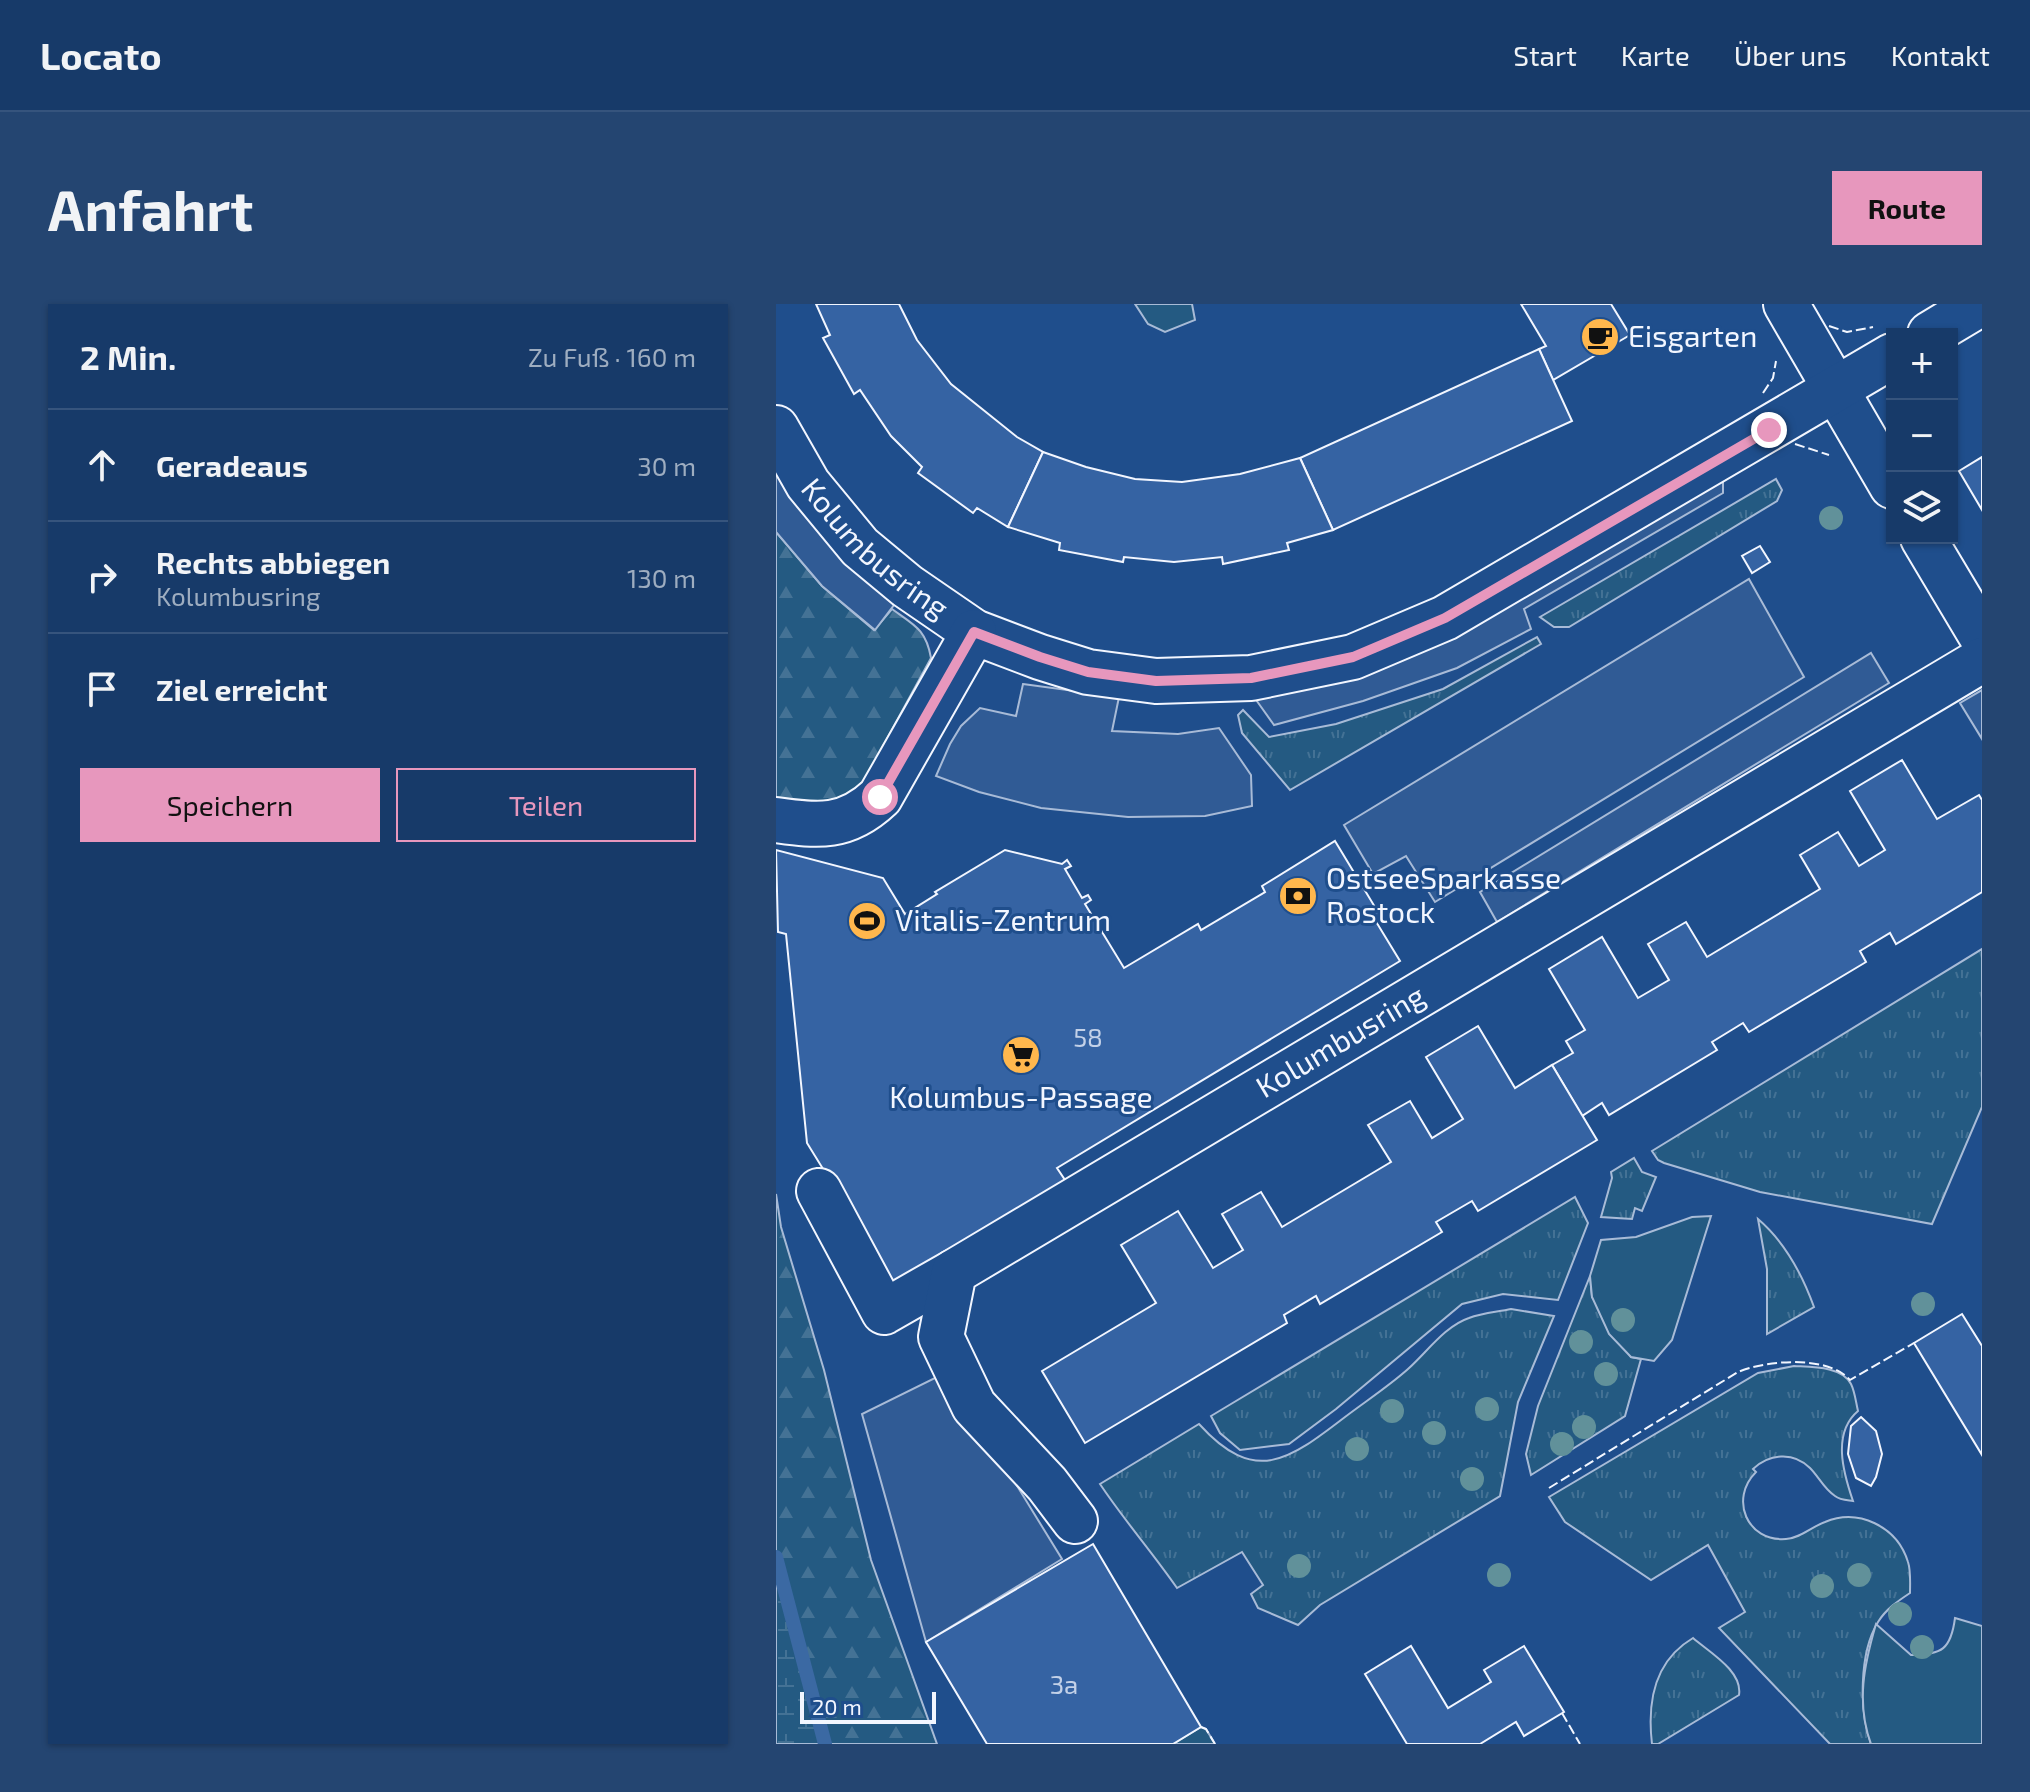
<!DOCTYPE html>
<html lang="de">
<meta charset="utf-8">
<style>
:root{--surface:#173a69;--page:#244571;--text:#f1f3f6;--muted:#9eadc0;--line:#36547d;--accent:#e797bd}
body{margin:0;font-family:"Exo 2",sans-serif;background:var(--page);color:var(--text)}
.controls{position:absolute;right:24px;top:24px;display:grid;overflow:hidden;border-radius:0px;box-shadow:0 2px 6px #0004}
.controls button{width:72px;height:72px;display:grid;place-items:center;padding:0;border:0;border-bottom:2px solid var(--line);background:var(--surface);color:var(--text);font:40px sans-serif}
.scale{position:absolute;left:24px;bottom:20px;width:136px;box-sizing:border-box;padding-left:8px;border:4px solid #f2f6ff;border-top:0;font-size:22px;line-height:28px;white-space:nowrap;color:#f2f6ff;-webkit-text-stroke:6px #1f4e8c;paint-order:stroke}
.stop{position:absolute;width:24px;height:24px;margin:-18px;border:6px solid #e797bd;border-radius:50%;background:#fff}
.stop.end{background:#e797bd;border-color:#fff;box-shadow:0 2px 8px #0008}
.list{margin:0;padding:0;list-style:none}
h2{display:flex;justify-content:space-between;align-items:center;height:104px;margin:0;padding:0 32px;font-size:34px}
h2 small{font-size:26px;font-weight:400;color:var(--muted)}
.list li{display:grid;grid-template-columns:52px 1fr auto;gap:24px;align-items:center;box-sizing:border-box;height:112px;padding:0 32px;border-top:2px solid var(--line)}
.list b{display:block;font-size:30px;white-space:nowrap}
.list p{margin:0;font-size:26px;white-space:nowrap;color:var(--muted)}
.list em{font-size:26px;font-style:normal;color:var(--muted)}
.actions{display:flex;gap:16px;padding:24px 32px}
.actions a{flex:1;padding:18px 0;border:2px solid var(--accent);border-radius:0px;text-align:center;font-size:28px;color:var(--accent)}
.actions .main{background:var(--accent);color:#111}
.icon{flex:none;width:44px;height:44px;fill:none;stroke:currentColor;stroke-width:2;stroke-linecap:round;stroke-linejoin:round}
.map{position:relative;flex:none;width:1206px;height:1440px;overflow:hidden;border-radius:0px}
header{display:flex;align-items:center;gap:48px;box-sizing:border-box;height:112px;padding:0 40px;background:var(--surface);border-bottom:2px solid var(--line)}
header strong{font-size:38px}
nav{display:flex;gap:44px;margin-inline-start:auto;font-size:28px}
.intro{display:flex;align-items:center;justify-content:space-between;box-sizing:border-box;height:192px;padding:0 48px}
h1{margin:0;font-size:56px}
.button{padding:20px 36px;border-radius:0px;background:var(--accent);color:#111;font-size:28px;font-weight:700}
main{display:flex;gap:48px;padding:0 48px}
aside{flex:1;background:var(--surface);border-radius:0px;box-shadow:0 2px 6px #0004}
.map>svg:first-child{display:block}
.grass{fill:url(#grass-tufts);stroke:#a8bbd7;stroke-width:2}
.forest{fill:url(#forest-firs);stroke:#a8bbd7;stroke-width:2}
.wetland{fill:url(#wetland-marsh);stroke:#a8bbd7;stroke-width:2}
.park{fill:#245a82;stroke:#a8bbd7;stroke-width:2}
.parking{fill:#305b95;stroke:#a8bbd7;stroke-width:2}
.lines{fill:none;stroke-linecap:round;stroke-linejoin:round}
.stream{stroke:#3b69a3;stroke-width:14}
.building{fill:#3563a3;stroke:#f2f6ff;stroke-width:2}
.minor-casing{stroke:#f2f6ff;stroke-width:48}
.minor{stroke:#1f4e8c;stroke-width:44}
.fence{stroke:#f2f6ff;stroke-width:2;stroke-dasharray:10 4;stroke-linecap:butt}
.tree{fill:#61919a}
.route{stroke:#e797bd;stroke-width:10}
.labels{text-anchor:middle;stroke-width:6;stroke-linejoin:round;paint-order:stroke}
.number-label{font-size:26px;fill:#c3d1e8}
.poi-label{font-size:30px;fill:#f2f6ff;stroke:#1f4e8c;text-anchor:start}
.street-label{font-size:30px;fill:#f2f6ff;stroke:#1f4e8c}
</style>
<header>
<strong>Locato</strong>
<nav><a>Start</a><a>Karte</a><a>Über uns</a><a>Kontakt</a></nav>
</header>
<div class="intro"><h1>Anfahrt</h1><a class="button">Route</a></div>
<main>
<aside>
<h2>2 Min.<small>Zu Fuß · 160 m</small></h2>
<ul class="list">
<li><svg class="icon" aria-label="ahead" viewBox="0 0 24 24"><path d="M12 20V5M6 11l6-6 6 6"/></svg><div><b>Geradeaus</b></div><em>30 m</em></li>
<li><svg class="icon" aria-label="right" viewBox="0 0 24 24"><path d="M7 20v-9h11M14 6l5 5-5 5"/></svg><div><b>Rechts abbiegen</b><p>Kolumbusring</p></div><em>130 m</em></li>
<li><svg class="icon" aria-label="arrive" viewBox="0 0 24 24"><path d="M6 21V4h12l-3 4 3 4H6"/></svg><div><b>Ziel erreicht</b></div></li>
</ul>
<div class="actions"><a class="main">Speichern</a><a>Teilen</a></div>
</aside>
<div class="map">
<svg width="1206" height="1440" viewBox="0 0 1206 1440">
<defs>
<pattern id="grass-tufts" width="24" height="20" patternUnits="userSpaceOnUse" patternTransform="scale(2)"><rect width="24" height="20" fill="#245a82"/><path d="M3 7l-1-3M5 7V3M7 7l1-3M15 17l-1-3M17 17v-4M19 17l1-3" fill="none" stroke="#447295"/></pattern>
<pattern id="forest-firs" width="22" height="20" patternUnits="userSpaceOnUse" patternTransform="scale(2)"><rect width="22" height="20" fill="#245a82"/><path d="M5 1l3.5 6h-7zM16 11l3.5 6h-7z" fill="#447295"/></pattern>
<pattern id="wetland-marsh" width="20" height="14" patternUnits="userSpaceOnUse" patternTransform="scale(2)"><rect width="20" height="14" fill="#245a82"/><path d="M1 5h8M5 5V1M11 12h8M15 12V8" fill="none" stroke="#447295"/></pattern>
</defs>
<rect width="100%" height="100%" fill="#1f4e8c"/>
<g class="grass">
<polygon points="1000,175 1006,186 1001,197 793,323 778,323 764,313"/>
<polygon points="761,333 765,340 514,486 466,429 462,411 467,406 493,433 560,420 667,385"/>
<polygon points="1206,645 1206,803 1156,920 984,888 888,859 882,856 876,847"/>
<polygon points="858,854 866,868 880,873 866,907 859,904 856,915 825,913 836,874 835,868"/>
<polygon points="799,893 812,919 782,996 727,990 686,1000 560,1105 513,1140 464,1146 444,1129 435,1112"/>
<path d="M982,915c27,23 44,55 56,88l-47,27v-65z"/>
<polygon points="814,972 816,993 855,1053 865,1055 849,1112 755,1171 750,1150 762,1102"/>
<path d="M735,1005l43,7 -36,86 -18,94 -180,109 -22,20 -40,-17 -7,-14 12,-9 -21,-33 -65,36c-25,-36 -53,-68 -77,-104l99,-60c56,62 90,36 146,-7 21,-16 44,-31 63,-48 19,-17 37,-43 61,-51 13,-5 28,-6 42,-9z"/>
<path d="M1018,1062c17,1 48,0 57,18 4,8 5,19 7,27 -26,22 -15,61 -5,90 -7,-1 -13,-1 -18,-5 -11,-7 -16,-19 -25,-28 -17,-17 -41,-14 -57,1l3,3c-27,27 -9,70 30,67 15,-1 25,-12 39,-17 33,-14 72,4 83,40 3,9 2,21 2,31 -12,8 -24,16 -32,29 -19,31 -19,89 -7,122h-41l-111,-116 26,-16 -37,-67 -57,35 -86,-58 -16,-25 209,-124z"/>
<path d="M917,1334c16,14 50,33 46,57l-81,49h-6c-5,-42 2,-83 41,-106z"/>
</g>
<g class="forest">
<path d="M0,228l46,54 52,44 18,-21c22,16 34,20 39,49l-67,123c-26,27 -53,21 -88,20z"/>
<polygon points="0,890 5,923 48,1066 95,1256 161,1440 49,1440 0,1253"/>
</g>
<polygon class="wetland" points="0,1253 49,1440 0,1440"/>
<g class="park">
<polygon points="359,0 416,0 419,16 389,28 372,20"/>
<polygon points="935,912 896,1036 878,1057 855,1053 833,1030 816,993 814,972 825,936 860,933 916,913"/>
<path d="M1179,1314l27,8v118h-111c-15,-41 -7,-79 5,-120l35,31c31,0 40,-6 44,-37z"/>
<polygon points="425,1423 430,1425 439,1440 397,1440"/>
</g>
<g class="parking">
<polygon points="0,168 121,297 99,326 46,282 0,228"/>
<polygon points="947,171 947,189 748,305 755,325 681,364 587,397 498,421 478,393"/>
<polygon points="973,275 1028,373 659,598 630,552 597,570 568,521"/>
<polygon points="1095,349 1113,379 721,618 704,588"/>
<polygon points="247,380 343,393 336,427 402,430 443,424 475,471 476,502 429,512 352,513 265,504 203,488 160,472 174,440 185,422 204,404 240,412"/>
<polygon points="1206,386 1206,435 1184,399"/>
<polygon points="171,1068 286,1255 150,1338 86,1110"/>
</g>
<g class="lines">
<polyline class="stream" points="0,1253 49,1440"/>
</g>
<g class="building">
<polygon points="40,0 123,0 141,36 175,80 241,133 267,148 232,223 201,204 197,209 142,169 146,163 115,132 84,86 78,90 47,34 54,31"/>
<polygon points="745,0 835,0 854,31 777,76 763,45 770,42"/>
<polygon points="763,45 796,117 557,226 524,154"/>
<polygon points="267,148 310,163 359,175 406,178 464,170 524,154 557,226 511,239 513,246 447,260 446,253 398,258 348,253 347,258 283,246 284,239 232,223"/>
<polygon points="1206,153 1206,206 1183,167"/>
<polygon points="984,242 994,258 976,269 966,252"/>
<polygon points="1126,456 1161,515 1203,491 1206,496 1206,588 1120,640 1114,629 1084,647 1090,658 973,728 967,719 936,738 941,746 833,811 826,799 806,812 776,761 797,749 790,737 809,726 773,665 826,633 862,694 893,676 872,640 910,618 931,653 1044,585 1024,551 1062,528 1083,562 1109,546 1074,487"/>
<polygon points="559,537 605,613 599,616 624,657 281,864 289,876 118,980 31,839 10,630 2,628 0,546 107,574 129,610 161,590 159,588 229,546 286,560 291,556 295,562 289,565 306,594 312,591 315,596 309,600 348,664 422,620 425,626 489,588 486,582"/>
<polygon points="702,722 739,784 776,761 821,836 702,907 696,897 660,918 666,928 544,1000 540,992 508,1011 511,1019 309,1139 266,1067 380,999 345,941 402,907 437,964 467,946 446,910 485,888 506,923 615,858 592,821 634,797 656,834 687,815 650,753"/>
<polygon points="1186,1010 1206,1042 1206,1151 1138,1039"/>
<polygon points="1085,1113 1100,1127 1106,1150 1100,1173 1095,1182 1080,1174 1072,1150 1075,1122"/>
<polygon points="317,1240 425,1423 397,1440 211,1440 150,1338"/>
<polygon points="635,1342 672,1404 715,1378 708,1366 748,1342 788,1408 748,1432 740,1418 704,1440 631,1440 589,1370"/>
</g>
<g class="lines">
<defs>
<g id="minor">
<polyline points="1010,0 1116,182"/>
<polyline points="1154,30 1204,0"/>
<path id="s1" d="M0,124l32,56 52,63 47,39 67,46 66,25 48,15 68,9 95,-3 102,-21 92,-39 447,-262"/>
<polyline points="1147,234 1206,333"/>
<path d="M0,516c43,6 70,9 104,-23l94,-165"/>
<polyline points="43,887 108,1008 178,968"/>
<path id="s2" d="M299,1217l-28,-37 -73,-78 -33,-69 13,-65 1028,-612"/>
</g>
</defs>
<use href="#minor" class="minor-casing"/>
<use href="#minor" class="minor"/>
<g class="fence">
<polyline points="1053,22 1071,28 1097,23"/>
<polyline points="1116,88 1113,103 1116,130"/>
<polyline points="987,89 997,74 1000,57"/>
<polyline points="1019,140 1053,151"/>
<path d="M773,1184l189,-116c29,-12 90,-17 112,8l64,-37"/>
<polyline points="786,1409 804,1440"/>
<polyline points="425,1423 430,1425 439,1440"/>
</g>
</g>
<g class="tree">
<circle cx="1055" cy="214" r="12"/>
<circle cx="1147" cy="1000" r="12"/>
<circle cx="847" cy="1016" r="12"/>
<circle cx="805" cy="1038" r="12"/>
<circle cx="830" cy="1070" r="12"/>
<circle cx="711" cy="1105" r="12"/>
<circle cx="616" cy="1107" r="12"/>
<circle cx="808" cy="1123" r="12"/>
<circle cx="658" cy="1129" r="12"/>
<circle cx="786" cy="1140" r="12"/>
<circle cx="581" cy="1145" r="12"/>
<circle cx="696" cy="1175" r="12"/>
<circle cx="523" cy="1262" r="12"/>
<circle cx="723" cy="1271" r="12"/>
<circle cx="1083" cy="1271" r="12"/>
<circle cx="1046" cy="1282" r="12"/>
<circle cx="1124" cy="1310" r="12"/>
<circle cx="1146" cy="1343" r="12"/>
</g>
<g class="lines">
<polyline class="route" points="104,493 198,328 264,353 312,368 380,377 475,374 577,353 669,314 993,126"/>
</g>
<defs>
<symbol id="cafe-disc" viewBox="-11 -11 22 22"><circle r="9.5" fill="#ffb74d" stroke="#1f4e8c"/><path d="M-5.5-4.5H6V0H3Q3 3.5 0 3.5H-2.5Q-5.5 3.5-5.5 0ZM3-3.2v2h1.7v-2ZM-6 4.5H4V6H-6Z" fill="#111"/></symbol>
<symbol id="bank-disc" viewBox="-11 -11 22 22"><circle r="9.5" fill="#ffb74d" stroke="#1f4e8c"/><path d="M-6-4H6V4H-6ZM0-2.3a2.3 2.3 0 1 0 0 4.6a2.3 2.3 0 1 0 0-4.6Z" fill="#111"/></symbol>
<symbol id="stadium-disc" viewBox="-11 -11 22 22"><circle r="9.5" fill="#ffb74d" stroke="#1f4e8c"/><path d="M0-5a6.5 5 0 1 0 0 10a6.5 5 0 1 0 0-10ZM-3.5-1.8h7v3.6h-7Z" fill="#111"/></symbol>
<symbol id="supermarket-disc" viewBox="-11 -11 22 22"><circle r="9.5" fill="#ffb74d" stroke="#1f4e8c"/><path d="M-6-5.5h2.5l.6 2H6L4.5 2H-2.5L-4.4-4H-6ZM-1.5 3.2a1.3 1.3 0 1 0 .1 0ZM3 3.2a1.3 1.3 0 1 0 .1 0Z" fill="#111"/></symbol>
</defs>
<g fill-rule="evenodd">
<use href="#cafe-disc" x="802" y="11" width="44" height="44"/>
<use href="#bank-disc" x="500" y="570" width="44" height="44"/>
<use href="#stadium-disc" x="69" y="595" width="44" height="44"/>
<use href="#supermarket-disc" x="223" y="729" width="44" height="44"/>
</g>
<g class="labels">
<g class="number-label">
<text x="312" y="743">58</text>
<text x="288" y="1390">3a</text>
</g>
<g class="poi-label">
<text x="852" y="43">Eisgarten</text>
<text x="550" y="585">OstseeSparkasse<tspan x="550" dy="34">Rostock</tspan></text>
<text x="119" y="627">Vitalis-Zentrum</text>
<text x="245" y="804" text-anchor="middle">Kolumbus-Passage</text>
</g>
<g class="street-label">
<text dy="10" stroke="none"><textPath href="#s1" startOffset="158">Kolumbusring</textPath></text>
<text dy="10" stroke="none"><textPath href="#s2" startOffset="746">Kolumbusring</textPath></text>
</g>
</g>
</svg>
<div class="controls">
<button>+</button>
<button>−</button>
<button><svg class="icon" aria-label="layers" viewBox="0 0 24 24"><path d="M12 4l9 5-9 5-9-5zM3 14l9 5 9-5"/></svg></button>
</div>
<div class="scale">20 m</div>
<div class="stop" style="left:104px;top:493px"></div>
<div class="stop end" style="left:993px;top:126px"></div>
</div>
</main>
